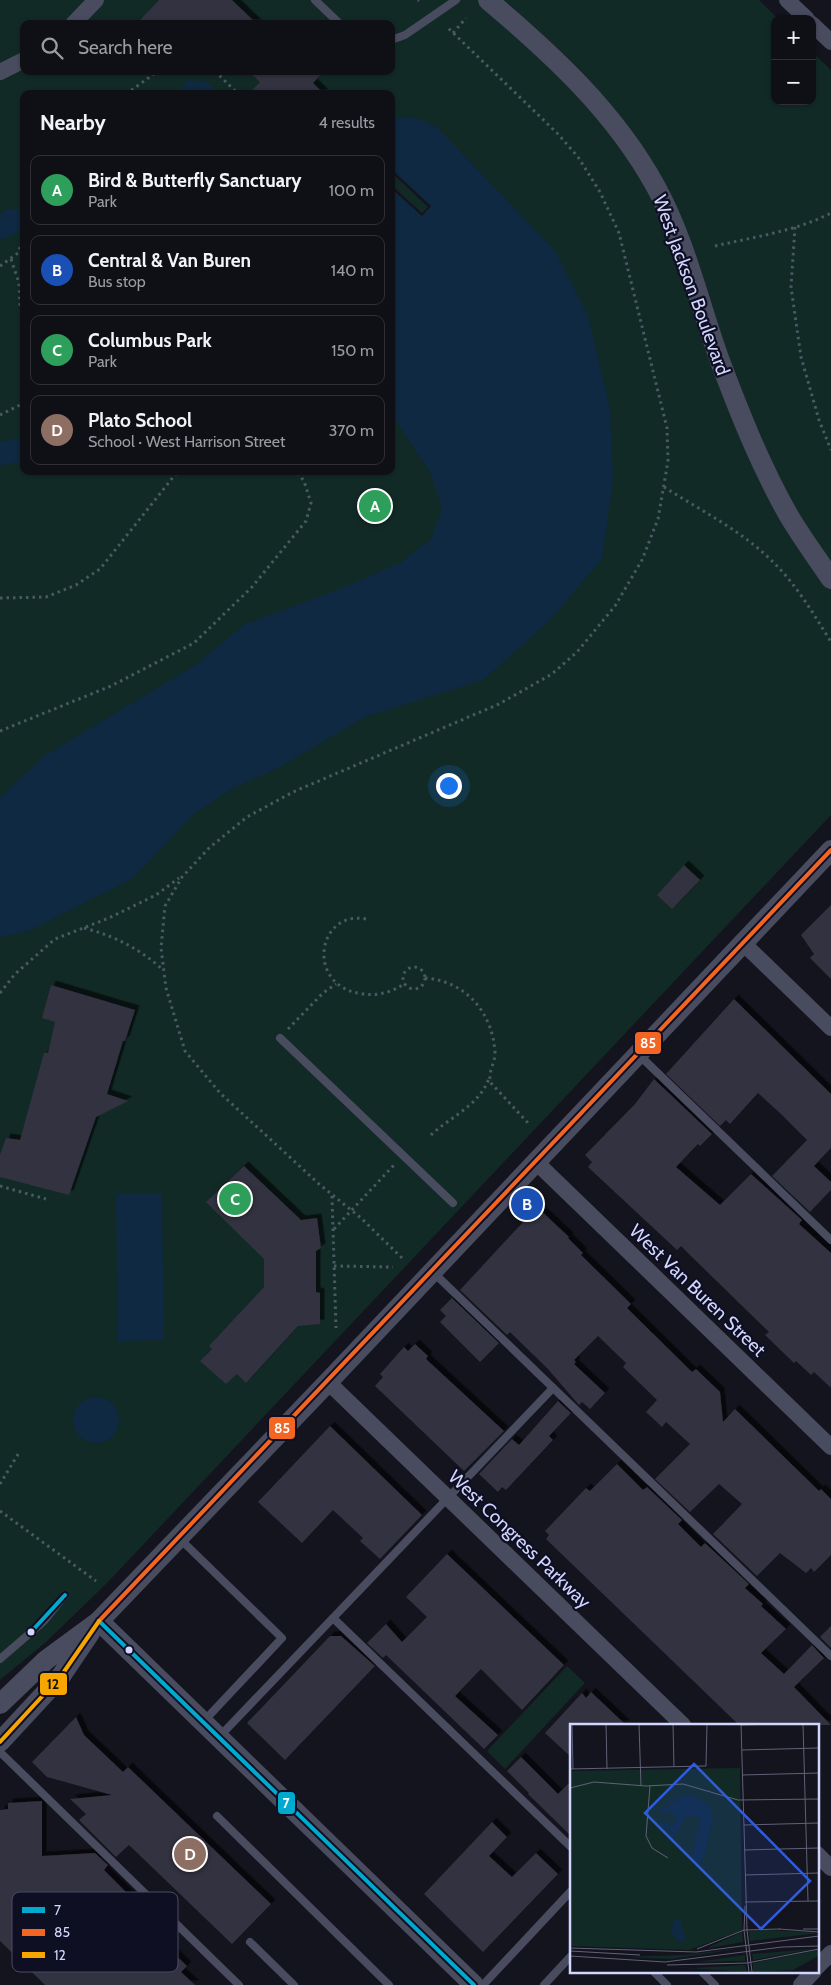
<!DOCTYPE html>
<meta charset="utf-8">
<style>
:root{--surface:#0f0f16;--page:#18181f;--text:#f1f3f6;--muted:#9b9ca1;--line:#2f2f35;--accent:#8c9099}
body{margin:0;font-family:Cabin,sans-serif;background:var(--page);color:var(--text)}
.controls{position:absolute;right:15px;top:15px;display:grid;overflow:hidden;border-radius:10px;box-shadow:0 1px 4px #0004}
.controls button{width:45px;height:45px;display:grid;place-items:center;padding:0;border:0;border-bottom:1px solid var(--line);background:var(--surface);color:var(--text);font:25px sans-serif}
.you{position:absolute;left:448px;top:785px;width:18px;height:18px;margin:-12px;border:4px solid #fff;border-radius:50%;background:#1a73e8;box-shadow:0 0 0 8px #1a73e833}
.badge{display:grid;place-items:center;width:32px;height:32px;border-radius:50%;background:var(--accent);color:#fff;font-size:16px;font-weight:700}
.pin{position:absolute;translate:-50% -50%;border:2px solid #fff;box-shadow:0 1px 5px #0006}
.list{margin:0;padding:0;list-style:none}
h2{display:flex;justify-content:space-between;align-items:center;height:65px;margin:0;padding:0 20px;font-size:21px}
h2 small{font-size:16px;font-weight:400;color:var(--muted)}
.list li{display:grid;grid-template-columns:32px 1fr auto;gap:15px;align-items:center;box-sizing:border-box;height:70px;margin:0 10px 10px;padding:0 10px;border:1px solid var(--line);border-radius:10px}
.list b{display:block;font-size:19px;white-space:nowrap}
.list p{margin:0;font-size:16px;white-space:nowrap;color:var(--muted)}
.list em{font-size:16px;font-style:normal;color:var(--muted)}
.icon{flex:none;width:28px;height:28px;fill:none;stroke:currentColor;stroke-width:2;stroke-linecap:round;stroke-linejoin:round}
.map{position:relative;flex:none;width:831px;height:1985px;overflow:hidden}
.search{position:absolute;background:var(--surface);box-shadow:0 1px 4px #0004;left:20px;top:20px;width:375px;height:55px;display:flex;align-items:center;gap:12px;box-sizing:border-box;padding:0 18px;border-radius:10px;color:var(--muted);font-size:19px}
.panel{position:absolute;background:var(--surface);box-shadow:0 1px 4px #0004;left:20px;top:90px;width:375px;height:385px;border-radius:10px}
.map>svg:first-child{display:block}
.green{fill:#122a26;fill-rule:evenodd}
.water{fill:#0e2941}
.pier{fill:#14141e}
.building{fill:#323141;filter:url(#shadow)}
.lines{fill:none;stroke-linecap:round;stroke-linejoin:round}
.path{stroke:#485a62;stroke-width:3;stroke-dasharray:2.5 4;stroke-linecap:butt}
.service{stroke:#494b5f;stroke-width:8}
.minor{stroke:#494b5f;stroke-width:16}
.tertiary{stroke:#494b5f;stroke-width:20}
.bus-1-casing{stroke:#0f0f23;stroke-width:8}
.bus-2-casing{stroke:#0f0f23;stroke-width:8}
.bus-3-casing{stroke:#0f0f23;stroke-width:8}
.bus-1{stroke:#00a9ce;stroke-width:4}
.bus-2{stroke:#f26522;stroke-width:4}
.bus-3{stroke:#f7a600;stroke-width:4}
.bus-dot{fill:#d2d5fe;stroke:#0f0f23;stroke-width:2}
.labels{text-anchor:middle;stroke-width:4.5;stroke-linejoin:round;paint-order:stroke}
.street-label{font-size:19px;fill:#d2d5fe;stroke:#0f0f23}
.inset-road{fill:none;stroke:#606178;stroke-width:1}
.view{fill:#2f5cdc;fill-opacity:0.15;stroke:#2f5cdc;stroke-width:2.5}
.inset-edge{fill:none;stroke:#d2d5fe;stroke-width:2.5}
.key{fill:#0f0f23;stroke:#4a4a65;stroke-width:1}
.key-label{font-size:14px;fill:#d2d5fe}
.line-badge{stroke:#0f0f23;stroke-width:2}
.badge-label{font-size:14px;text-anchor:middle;font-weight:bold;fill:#fff}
.pale-badge-label{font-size:14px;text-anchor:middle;font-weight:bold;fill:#111}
</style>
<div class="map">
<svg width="831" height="1985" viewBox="0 0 831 1985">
<defs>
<filter id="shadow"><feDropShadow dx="4.5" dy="-4.5" stdDeviation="0" flood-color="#0009"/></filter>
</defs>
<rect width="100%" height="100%" fill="#14141e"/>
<g class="green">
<path d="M0,0h759l19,19h-3v82h37v-49l19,18v745l-724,768 -61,59 -46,38zM24,24h367v47h-367zM24,94h367v377h-367z"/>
<polygon points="567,1666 585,1683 505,1769 487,1751"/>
</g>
<g class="water">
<polygon points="187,80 208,82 218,94 178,94"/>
<polygon points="414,117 437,127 555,251 588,316 610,409 613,480 602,559 548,622 483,680 365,717 280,767 230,790 195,813 133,878 31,930 0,937 0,798 44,756 197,664 245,624 330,593 400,563 432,538 442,508 430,472 391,413 391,188 422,216 431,206 391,169 391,118"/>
<polygon points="8,209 24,210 24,230 0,240 0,215"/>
<polygon points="24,437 24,461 0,466 0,442"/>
<polygon points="162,1193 164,1340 118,1341 116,1194"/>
<circle cx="96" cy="1420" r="23"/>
</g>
<polygon class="pier" points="391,169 431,206 422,216 391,188 391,185 422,213 428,207 391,172"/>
<g class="building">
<polygon points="159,0 232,0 257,24 136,24"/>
<polygon points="248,71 324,71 313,83 324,94 248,94 260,82"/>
<polygon points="684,865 700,880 672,909 657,895"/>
<polygon points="831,905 831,979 810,958 814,954 801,935"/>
<polygon points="51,985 135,1010 125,1041 123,1041 107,1094 128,1101 96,1117 69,1195 0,1177 0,1155 6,1138 20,1140 44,1053 48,1053 55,1022 42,1018"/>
<polygon points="734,999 831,1094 831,1148 814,1166 831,1182 831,1190 810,1212 772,1176 807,1140 782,1115 758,1093 730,1124 726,1120 720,1126 666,1074"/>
<polygon points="654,1079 712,1134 700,1146 698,1144 676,1167 720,1205 751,1174 802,1220 799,1224 831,1253 831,1388 814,1372 811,1375 796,1361 794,1363 765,1335 769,1332 692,1257 681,1246 677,1250 588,1167 592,1162 585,1155 635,1104"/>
<polygon points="244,1166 301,1220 317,1218 321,1248 316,1251 316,1292 320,1293 320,1324 298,1326 246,1383 237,1374 226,1384 200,1361 212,1349 209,1346 264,1287 264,1259 206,1202"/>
<polygon points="537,1207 569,1237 568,1238 583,1253 581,1255 631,1304 627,1308 692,1372 696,1369 720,1392 723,1422 735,1409 819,1491 821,1489 831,1499 831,1555 814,1572 811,1568 806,1573 780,1553 757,1576 713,1534 742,1504 719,1484 690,1512 655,1479 690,1444 666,1422 662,1427 646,1412 657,1400 623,1367 626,1363 598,1336 574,1360 576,1362 574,1364 605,1393 590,1409 582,1402 579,1405 547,1368 514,1336 510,1332 507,1335 460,1290"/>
<polygon points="452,1298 499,1343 480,1362 440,1322 446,1316 440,1310"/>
<polygon points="415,1344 428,1356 426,1359 504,1431 464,1471 375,1386 383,1377 380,1374 404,1347 408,1351"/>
<polygon points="558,1401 571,1413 549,1436 553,1440 506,1490 502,1487 498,1492 479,1474 512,1439 519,1445"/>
<polygon points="330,1426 422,1515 380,1559 360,1541 363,1538 333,1510 302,1543 258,1502"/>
<polygon points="617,1464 643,1490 647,1487 682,1520 678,1524 701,1547 705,1543 749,1584 745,1588 763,1604 761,1606 786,1629 761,1653 784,1674 812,1645 824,1658 794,1687 831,1725 739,1725 546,1539 549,1535 545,1531 586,1488 590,1491"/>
<polygon points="447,1554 564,1665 522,1710 481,1669 455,1696 498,1735 484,1749 386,1655 383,1658 367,1643 386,1624 402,1642 427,1617 406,1597"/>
<polygon points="831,1626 831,1648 820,1637"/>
<polygon points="330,1636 341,1636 375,1666 285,1760 247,1723"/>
<polygon points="591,1692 626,1725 571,1725 571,1757 545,1733 582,1693 586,1698"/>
<polygon points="76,1717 84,1735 123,1772 128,1767 271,1904 232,1944 129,1845 116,1857 79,1820 86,1814 70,1799 112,1795 47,1777 32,1762"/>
<polygon points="521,1757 558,1794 571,1781 571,1836 528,1794 529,1793 507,1771"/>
<polygon points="42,1801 42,1856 95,1853 108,1865 104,1870 132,1898 125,1907 187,1966 181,1972 195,1985 45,1985 0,1941 0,1810 8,1809 8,1803"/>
<polygon points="492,1822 507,1837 489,1856 512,1877 536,1853 558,1874 483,1952 424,1894"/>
</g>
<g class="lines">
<g class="path">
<polyline points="418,0 419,1"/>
<polyline points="453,33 466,18"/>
<polyline points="215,71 238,94"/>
<polyline points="126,94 158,71"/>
<polyline points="795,227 791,287 801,357 819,420 831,450"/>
<path d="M715,246c39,-9 81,-15 116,-33"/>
<polyline points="11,259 19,283 20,306 24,317"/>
<polyline points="0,266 18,253 24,237"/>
<polyline points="0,415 24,403"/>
<path d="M664,487c36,23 78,44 108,74 24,23 41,52 59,81"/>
<polyline points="0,598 46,597 76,585 100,569 178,471"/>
<polyline points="0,731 111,686 194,643 252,587 306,521 311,503 304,481 296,471"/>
<path d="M366,919c-49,-10 -62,69 -2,75 14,2 29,-2 41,-11"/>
<path d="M84,928c31,8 56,21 79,42"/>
<circle cx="414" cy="978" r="11"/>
<path d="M425,978c41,3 68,35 70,75 0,11 -8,20 -4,30l38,41"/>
<polyline points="0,993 15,974 55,939 109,918 156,895 179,878"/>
<polyline points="288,1029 323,993 336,984"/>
<path d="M431,1135c19,-18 49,-30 58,-57"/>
<polyline points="0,1186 46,1199"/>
<polyline points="332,1196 336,1328"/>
<polyline points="334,1229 394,1165"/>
<polyline points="402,1258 361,1218 319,1184 220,1093 185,1051 166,988 161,948 165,906 182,877 209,848 247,817 293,792 499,704 552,674 577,652 615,606 642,560 658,519 668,461 667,428 619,233 600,192 578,157 558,134 446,26"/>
<polyline points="334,1266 393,1267"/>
<polyline points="0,1484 20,1451"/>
<polyline points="0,1511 96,1581"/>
</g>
<g class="service">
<polyline points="315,0 340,24"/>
<polyline points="391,40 405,35 456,0"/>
<polyline points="280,1038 453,1203"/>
<polyline points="638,1054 831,1240"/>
<polyline points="433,1272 831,1656"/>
<polyline points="179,1538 282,1638 204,1721"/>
<polyline points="333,1618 571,1847"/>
<polyline points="0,1659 44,1621 65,1595"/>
<polyline points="220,1736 553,1388"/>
<polyline points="0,1752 239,1985"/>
<polyline points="217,1816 389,1985"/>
<polyline points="250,1942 294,1985"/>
<polyline points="653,1971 667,1985"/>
<polyline points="701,1971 715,1985"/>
<polyline points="483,1985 571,1891"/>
<polyline points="544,1985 571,1956"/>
</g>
<g class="minor">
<polyline points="787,0 807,19"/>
<polyline points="73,24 96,0"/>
<polyline points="812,24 831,42"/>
<polyline points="0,72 24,60"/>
<polyline points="743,943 831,1028"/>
<polyline points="536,1162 831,1447"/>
<polyline points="328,1382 683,1725"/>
<polyline points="817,1854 831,1868"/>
<polyline points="817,1967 831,1953"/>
<polyline points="801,1985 814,1971"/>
</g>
<g class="tertiary">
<path d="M488,0c64,54 127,112 168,187 30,55 43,116 64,174 20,53 41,106 69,155 13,22 28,42 42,63"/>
<polyline points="99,1621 474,1985"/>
<polyline points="0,1704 46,1660 99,1621 328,1382 831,850"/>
<polyline points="0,1742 61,1676 90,1633"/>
</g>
<defs>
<g id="bus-1">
<polyline points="99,1621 474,1985"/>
<polyline points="31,1632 65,1595"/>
</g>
<polyline id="bus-2" points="99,1621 831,850"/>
<polyline id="bus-3" points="0,1742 61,1676 99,1621"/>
</defs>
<use href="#bus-1" class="bus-1-casing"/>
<use href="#bus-2" class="bus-2-casing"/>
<use href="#bus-3" class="bus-3-casing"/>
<use href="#bus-1" class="bus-1"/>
<use href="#bus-2" class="bus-2"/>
<use href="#bus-3" class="bus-3"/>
</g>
<g class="bus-dot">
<circle cx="31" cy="1632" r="4.5"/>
<circle cx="129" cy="1650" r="4.5"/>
</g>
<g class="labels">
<g class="street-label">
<text transform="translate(692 285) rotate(70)" y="7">West Jackson Boulevard</text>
<text transform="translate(698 1290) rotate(44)" y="7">West Van Buren Street</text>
<text transform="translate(520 1539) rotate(44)" y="7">West Congress Parkway</text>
</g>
</g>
<g transform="translate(570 1724)">
<rect width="249" height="249" fill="#14141e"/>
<path d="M170,44l2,162 -53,20 -119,-4v-175zM197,206l52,3 -69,8 -1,-10zM172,208l1,10 -34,6v-1zM174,224l-73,11 -48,-2 61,-2zM243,225l-60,11 -1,-6zM249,226l-1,6 -25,14 -40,2v-9zM175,231v6l-48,1zM175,241l2,7 -76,-5 23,1z" fill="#122a26"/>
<path d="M122,71l17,10 4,12 -9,40 -8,13 -4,-15 9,-38 -15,-1 -7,14 -13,15 6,-13 -11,-7 -4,2 5,-6 9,5 5,-4 -1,-7 -6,-4 -7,3 -1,-7 8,1 -1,-6 14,-1 -7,-2 3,-4zM104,195h6l6,19 -2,4 -6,-1 -7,-9z" fill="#0e2941"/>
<path class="inset-road" d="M2,0l1,45M36,0l1,45M69,0l2,62M103,0l1,43M171,0l6,206M233,0l5,177M171,1l34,-1M172,26l77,-2M0,45l136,-3 1,-42M172,51l77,-2M80,62l-4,50 6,12 16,10M0,64l24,-6 52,4 37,-2 55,16 81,-1M174,101l75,-2M174,126l75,-2M175,151l74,-2M175,178l74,-1M175,182l-1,24 36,-1M209,205l40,3M233,205h16M174,206l5,42M177,206l5,42M0,224l126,4 123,-16M127,225l47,-19M0,227l70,4M0,232l95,6 117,-15 37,-1M97,241l80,-2 72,-14"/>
<path class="view" d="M124,40l116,117 -49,48 -116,-116z"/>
<rect width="249" height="249" class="inset-edge"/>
</g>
<rect x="12" y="1892" width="166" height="80" rx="8" class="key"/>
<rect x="22" y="1907" width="23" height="6" fill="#00a9ce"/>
<rect x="22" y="1929" width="23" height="7" fill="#f26522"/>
<rect x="22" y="1952" width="23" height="6" fill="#f7a600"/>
<g class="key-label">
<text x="54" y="1915">7</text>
<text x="54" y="1937">85</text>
<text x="54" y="1960">12</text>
</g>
<g class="line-badge">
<rect x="634" y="1031" width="28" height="24" rx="5" fill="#f26522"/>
<rect x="268" y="1416" width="28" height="24" rx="5" fill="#f26522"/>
<rect x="39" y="1672" width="29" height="24" rx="5" fill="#f7a600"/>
<rect x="277" y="1791" width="19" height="24" rx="5" fill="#00a9ce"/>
</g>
<g class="badge-label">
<text x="648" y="1048">85</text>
<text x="282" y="1433">85</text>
<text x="286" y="1808">7</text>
</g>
<g class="pale-badge-label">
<text x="53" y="1689">12</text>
</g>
</svg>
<div class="controls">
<button>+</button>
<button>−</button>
</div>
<div class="you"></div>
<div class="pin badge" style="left:375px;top:506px;background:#2e9e5b">A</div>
<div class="pin badge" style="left:527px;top:1204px;background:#1a4fb4">B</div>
<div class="pin badge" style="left:235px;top:1199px;background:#2e9e5b">C</div>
<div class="pin badge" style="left:190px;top:1854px;background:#8d6e63">D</div>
<div class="search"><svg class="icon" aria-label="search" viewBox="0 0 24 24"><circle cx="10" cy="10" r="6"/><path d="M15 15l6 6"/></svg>Search here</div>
<section class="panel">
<h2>Nearby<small>4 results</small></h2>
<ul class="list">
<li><span class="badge" style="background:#2e9e5b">A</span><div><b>Bird &amp; Butterfly Sanctuary</b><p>Park</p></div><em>100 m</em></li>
<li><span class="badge" style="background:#1a4fb4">B</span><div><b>Central &amp; Van Buren</b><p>Bus stop</p></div><em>140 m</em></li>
<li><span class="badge" style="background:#2e9e5b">C</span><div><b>Columbus Park</b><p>Park</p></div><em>150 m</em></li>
<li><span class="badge" style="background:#8d6e63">D</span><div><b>Plato School</b><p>School · West Harrison Street</p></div><em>370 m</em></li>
</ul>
</section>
</div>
